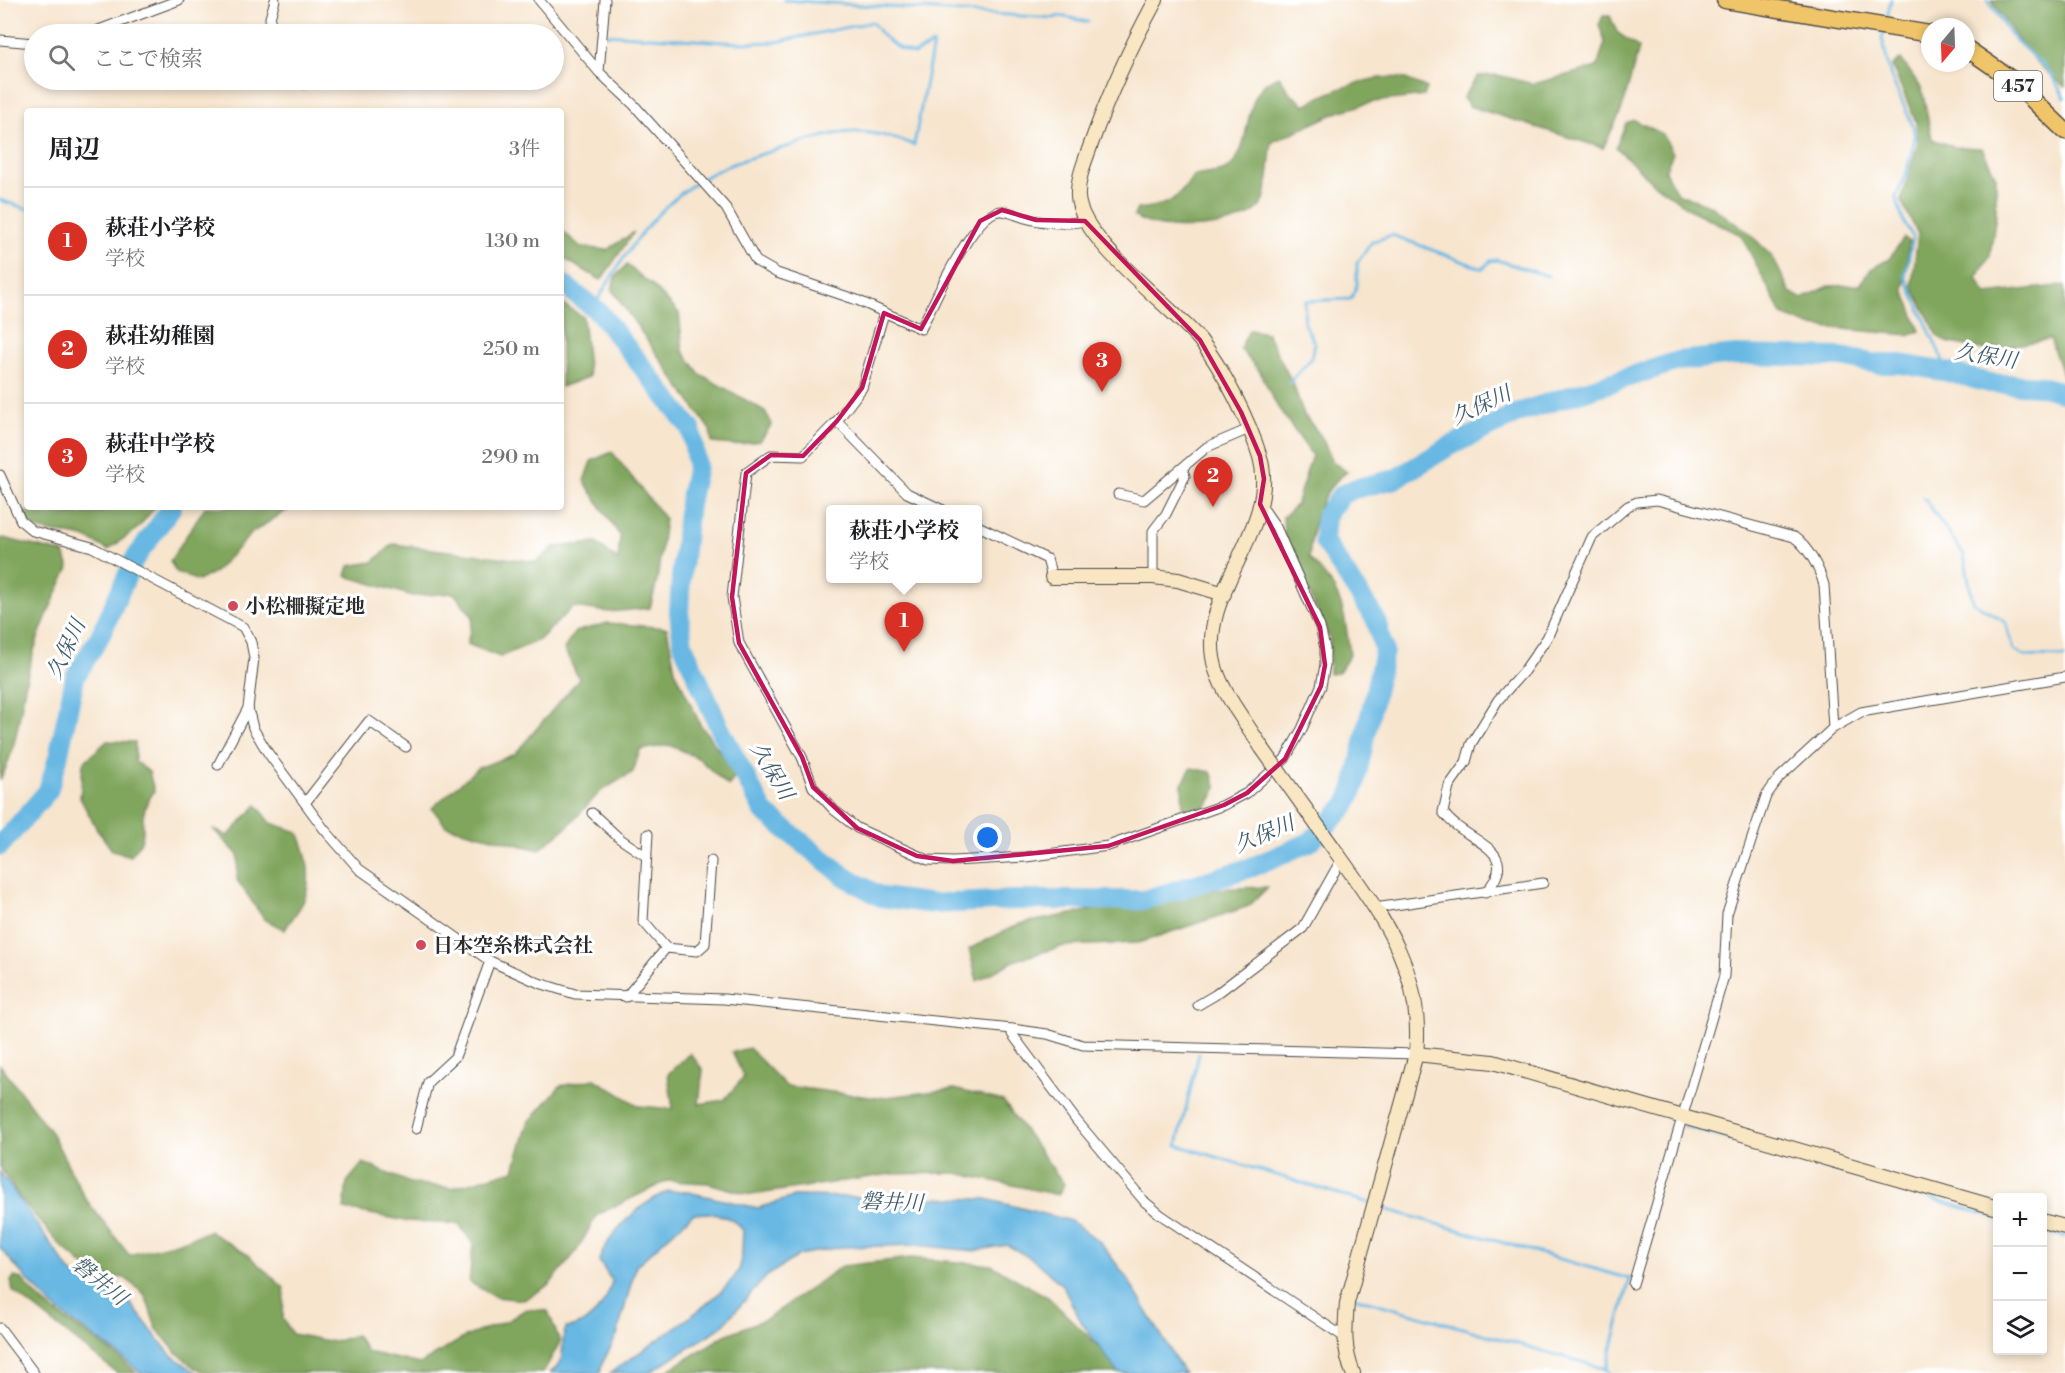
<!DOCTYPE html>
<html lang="ja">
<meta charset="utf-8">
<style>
:root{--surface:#fff;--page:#f6f6f6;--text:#202124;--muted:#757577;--line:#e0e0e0;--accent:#d93025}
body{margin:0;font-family:"Libre Bodoni","Noto Serif JP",serif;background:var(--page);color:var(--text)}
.controls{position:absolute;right:18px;bottom:18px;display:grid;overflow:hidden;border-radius:6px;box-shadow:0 3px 9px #0003}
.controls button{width:54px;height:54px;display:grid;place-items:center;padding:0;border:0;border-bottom:2px solid var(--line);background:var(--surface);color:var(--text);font:30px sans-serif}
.compass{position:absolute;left:1921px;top:18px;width:54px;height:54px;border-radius:50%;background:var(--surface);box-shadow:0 3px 9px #0003;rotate:199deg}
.you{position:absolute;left:988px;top:838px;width:21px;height:21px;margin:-15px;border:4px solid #fff;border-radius:50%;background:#1a73e8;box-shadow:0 0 0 9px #1a73e833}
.badge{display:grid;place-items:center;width:39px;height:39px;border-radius:50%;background:var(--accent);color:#fff;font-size:20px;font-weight:700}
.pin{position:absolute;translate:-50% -50px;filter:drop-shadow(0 2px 3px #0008)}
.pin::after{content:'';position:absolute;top:32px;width:21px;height:18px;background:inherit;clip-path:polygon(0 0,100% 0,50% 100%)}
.popup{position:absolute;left:826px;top:505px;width:156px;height:78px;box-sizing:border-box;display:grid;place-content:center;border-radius:6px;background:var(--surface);filter:drop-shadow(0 2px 4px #0005);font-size:20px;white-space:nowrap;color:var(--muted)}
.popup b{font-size:22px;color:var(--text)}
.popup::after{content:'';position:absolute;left:50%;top:100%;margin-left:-12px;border:12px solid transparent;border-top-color:var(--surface)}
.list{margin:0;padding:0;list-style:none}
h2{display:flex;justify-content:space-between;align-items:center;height:78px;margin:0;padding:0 24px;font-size:26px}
h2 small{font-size:20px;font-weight:400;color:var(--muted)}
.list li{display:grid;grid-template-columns:39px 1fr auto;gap:18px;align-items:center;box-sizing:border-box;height:108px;padding:0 24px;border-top:2px solid var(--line)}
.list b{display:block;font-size:22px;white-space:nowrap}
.list p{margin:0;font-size:20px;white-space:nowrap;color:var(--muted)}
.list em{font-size:20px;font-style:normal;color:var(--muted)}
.icon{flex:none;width:33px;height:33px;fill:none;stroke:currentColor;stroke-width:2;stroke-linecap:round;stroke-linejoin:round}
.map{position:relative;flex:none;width:2065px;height:1373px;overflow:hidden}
.search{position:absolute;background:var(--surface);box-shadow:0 3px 9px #0003;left:24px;top:24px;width:540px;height:66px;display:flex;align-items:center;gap:15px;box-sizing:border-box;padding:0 21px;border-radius:33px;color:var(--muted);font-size:22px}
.panel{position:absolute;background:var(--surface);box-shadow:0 3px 9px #0003;left:24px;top:108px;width:540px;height:402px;border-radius:6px}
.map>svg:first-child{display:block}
.forest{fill:#80a65d;stroke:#566844;stroke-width:1.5}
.water{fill:#68b8e3;stroke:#4a7287;stroke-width:1.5}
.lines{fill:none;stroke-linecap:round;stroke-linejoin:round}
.stream{stroke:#68b8e3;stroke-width:3}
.river{stroke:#68b8e3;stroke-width:20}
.street-casing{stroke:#4a4743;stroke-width:11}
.secondary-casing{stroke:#4a4743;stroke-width:16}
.highway-casing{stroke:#4a4743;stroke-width:19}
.street{stroke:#fff;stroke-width:9}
.secondary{stroke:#f9e7c3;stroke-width:14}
.highway{stroke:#f0c469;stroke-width:16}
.secondary-bridge-casing{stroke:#4a4743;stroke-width:16;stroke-linecap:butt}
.secondary-bridge{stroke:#f9e7c3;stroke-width:14}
.marked{fill:none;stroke:#c2185b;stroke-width:4.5;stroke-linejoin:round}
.poi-dot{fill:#d1495b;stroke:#fff;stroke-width:2}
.labels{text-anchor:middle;stroke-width:6;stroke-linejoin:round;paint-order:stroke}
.shield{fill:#fff;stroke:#6b6b6b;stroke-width:1.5}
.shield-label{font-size:18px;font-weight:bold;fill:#2b2b2b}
.poi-label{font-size:20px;font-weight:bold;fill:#2b2b2b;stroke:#fff;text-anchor:start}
.water-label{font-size:21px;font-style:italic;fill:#405c6b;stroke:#fff}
</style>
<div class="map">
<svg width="2065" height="1373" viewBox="0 0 2065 1373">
<rect width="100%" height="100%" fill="#fff"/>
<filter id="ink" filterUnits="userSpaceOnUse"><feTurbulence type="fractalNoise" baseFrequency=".0167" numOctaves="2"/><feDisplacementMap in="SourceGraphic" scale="12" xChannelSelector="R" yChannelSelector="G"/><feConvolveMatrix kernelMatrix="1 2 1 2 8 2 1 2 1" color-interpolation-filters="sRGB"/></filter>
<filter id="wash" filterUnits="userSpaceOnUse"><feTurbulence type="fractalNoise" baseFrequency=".008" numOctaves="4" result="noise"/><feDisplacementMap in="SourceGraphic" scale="24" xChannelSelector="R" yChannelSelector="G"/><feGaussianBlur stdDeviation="1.35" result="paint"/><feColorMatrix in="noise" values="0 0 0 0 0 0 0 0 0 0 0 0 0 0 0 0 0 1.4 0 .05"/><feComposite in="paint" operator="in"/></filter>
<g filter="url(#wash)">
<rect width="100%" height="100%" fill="#f7e5ce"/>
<g class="forest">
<path d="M1992,0h73v87c-32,-25 -53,-51 -73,-87z"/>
<polygon points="1603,16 1610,16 1617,32 1639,48 1622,109 1603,148 1469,106 1463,98 1478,76 1498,75 1533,84 1597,67 1605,42 1599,25"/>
<polygon points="1901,59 1922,89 1932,139 1954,147 1982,148 1996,177 1996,214 1990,256 1977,278 1986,294 2065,285 2065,375 2062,374 2050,339 1986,350 1946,342 1938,336 1912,286 1918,234 1901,201 1918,143 1916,122 1892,66"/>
<path d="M1279,76l11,17 15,12c22,-13 73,-34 100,-26 7,2 15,6 22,9l-3,8 -51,6 -35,10 -66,30c-3,16 -3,46 -9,60 -14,29 -106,33 -129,14l3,-7c29,-3 40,-7 56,-33 9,-2 23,-2 32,-6 32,-17 11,-80 54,-94z"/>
<polygon points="1634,120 1663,134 1673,153 1665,171 1677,193 1711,206 1748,232 1772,256 1790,292 1802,299 1829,286 1860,285 1871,269 1889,259 1904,238 1909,242 1904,290 1920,331 1909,335 1810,326 1782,315 1741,235 1691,210 1653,183 1616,147 1626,123"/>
<polygon points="561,230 581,247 607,250 634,232 601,280 561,257"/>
<polygon points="627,265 654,287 679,313 683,351 700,374 765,411 772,424 760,441 734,445 712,443 710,430 612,290 615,277"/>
<polygon points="561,303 583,317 589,377 561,387"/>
<path d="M1249,330l18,3 26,51 11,31 17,21 12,26 14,10c-29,19 -35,54 -38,86 34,34 35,51 41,97l-12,18 -9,1 1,-34 -46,-104 -1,-19 13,-12 16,-50 -35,-49 -17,-34 -20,-23z"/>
<polygon points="612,452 665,519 657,581 650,608 609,612 573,607 539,640 500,657 467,644 473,617 454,593 413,596 346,576 349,566 373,562 393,544 537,562 554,547 596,543 618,560 620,536 584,481 591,461"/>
<path d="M115,507h40l-17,21 -30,22c-8,-4 -16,-10 -25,-13 -21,-6 -54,0 -62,-25 22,0 77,6 94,-5z"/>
<polygon points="205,507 292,507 253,532 215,572 198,581 176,572 170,561"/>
<path d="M3,538l61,15 5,15c-17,34 -34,71 -42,109 -8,36 -9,70 -27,103v-240z"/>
<polygon points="608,623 667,628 675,670 700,724 737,775 728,786 698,758 669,745 640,750 633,772 601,791 568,826 539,850 446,826 432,808 478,768 515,754 579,679 564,649 575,632"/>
<path d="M107,741l28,1v19l14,11 5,19c-3,5 -7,11 -9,17 -7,20 7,26 -15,48l-18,-6 -15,-21 -17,-31 3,-35z"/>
<polygon points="1191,768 1211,772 1217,788 1207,806 1183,813 1182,784"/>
<path d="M257,805l14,18 27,9c9,21 15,48 5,70 -4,9 -13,18 -18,28l-21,-11 -27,-39 1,-25 -25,-26 15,7z"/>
<polygon points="1268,887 1249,906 1138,943 1064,946 1016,960 977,981 969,949 1019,924 1203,889"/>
<polygon points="749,1048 786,1086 878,1098 954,1089 1003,1101 1064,1184 1058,1195 956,1173 891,1174 751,1195 708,1183 667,1181 597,1215 576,1252 549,1285 524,1300 496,1297 469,1282 473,1244 459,1224 406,1221 344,1209 347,1182 363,1163 410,1183 452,1188 514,1170 528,1123 560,1086 595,1079 639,1106 673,1109 668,1074 690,1053 703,1070 699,1104 724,1100 744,1077 732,1052"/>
<polygon points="0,1065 52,1134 85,1198 129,1255 177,1243 209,1231 247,1254 284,1288 283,1319 292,1334 334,1342 356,1335 367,1352 420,1364 465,1337 509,1320 526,1309 548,1311 560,1342 543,1373 208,1373 195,1368 176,1352 156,1328 145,1295 125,1278 95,1275 60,1245 20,1198 0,1167"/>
<polygon points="911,1258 991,1265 1048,1297 1126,1373 664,1373 725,1335 768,1318 842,1266"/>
<path d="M14,1277l8,2c29,40 80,58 114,94h-19l-104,-82 -2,-10z"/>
</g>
<g class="water">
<path d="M0,1172l71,101c16,11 36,11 53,22l46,59 27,19h-57c-22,-22 -47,-36 -71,-54 -26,-19 -48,-47 -69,-71z"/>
<path d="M668,1191l20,1 70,16 39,-12 189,3 85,22 29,21 27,36 57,95h-66l-36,-50 -20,-38 -28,-25 -27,-15 -33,6 -58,-6 -75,2 -42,8 -32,21 -47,52 -71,45h-39c27,-20 121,-78 130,-106 3,-10 2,-26 3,-37l-9,-9 -11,-5 -15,-3 -15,1 -57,52 -19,69 -15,29 -2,9h-51c21,-11 9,-28 17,-45 24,-2 41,-24 46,-47l-13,-20c10,-30 41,-57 69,-70z"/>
</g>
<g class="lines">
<g class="stream">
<polyline points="784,0 1053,18 1061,16 1088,22"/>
<polyline points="1988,0 2011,36 2049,71 2065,98"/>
<polyline points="1886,22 1891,0"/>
<polyline points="1884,31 1882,38 1891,77 1913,126 1915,138 1906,175 1896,197 1903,220 1913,237 1905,276 1948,372"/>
<polyline points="0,200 27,209"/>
<path d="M593,308c27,-47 57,-96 104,-126 27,-18 58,-26 89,-35 54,-16 73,-23 128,-2l19,-101 -19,10c-19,-5 -30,-15 -42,-32l-96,20 -37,1 -133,-9"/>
<polyline points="1289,383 1310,360 1315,344 1304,323 1305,301 1351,299 1357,285 1357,263 1372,242 1392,235 1483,269 1490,261 1497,260 1548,276"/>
<polyline points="1924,498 1964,555 1973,602 2005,622 2013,650 2024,656 2065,657"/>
<polyline points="1199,1054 1177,1145 1369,1203"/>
<polyline points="1684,1126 1998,1218"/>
<polyline points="1378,1207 1630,1279 1606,1369"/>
<polyline points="2042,1231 2065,1237"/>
<polyline points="1354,1297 1606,1369 1609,1373"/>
</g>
<g class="river">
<polyline points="561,283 599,312 691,429 697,466 689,503 681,578 679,612 683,645 720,729 764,812 844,876 881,897 935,904 1015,900 1144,900 1252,867 1310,842 1346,806 1354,788 1384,651 1376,620 1324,541 1326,515 1341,495 1354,489 1395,479 1450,446 1520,412 1678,361 1735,355 1841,357 1877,364 1901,364 1948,372 1990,383 2040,386 2065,393"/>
<polyline points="0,846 48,791 58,758 75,677 100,636 134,560 172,507"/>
</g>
</g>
</g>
<g filter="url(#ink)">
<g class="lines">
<defs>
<g id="street">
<path d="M539,0l60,72 35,33 92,103 30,53 21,12 80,27 64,29c11,-23 54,-122 82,-118 7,1 15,5 22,7 17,5 42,7 60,3"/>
<polyline points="88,34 179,0"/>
<polyline points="271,34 270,18 275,0"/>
<polyline points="0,40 34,43"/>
<polyline points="599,72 605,0"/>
<polyline points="301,80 304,84"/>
<polyline points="884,313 862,388 837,421 803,456 771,455 746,473 732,597 739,643 802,757 813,787 834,810 857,828 928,860 953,861 1026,857 1108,846 1224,805 1247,793 1285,759 1302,729 1321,686 1325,665 1325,648 1320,627 1276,527 1260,504"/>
<polyline points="837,421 907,493 943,510"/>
<polyline points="0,475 21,521 33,531 92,547 243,627 251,642 254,658 248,708 253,728 268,753 324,829 359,869 490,961 539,983 575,994 724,999 1012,1029 1047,1034 1083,1045 1416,1054"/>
<polyline points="1118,494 1144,500 1207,447 1249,429"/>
<polyline points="978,526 1047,559 1052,577"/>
<polyline points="1153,577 1153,531 1166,514 1185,476 1183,470"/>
<polyline points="218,765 248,708"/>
<polyline points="305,803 369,721 406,747"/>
<polyline points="592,813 619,838 647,857"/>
<polyline points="648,834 643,921 666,948"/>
<path d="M1485,893c41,-45 -21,-50 -42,-81l6,-26 17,-24 5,-18 27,-44 26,-29 23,-33 45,-101 36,-31 9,-4 20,-2 137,37c15,11 25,31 30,48l9,143"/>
<polyline points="1375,908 1543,883"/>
<polyline points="626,997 666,948 697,951 705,944 711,861"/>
<polyline points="1198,1005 1215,995 1303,928 1341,860"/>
<polyline points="1012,1029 1012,1034 1076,1120 1145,1202 1161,1215 1344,1337"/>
<polyline points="416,1129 428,1082 455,1057 490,961"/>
<polyline points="1633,1284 1724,976 1727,914 1766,796 1779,778 1833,728 1861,712 2065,677"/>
<polyline points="0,1328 34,1373"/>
</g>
<g id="secondary">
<path d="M1156,0c-26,48 -47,93 -65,144 -6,17 -14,35 -13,53 2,43 92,108 122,143 23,29 49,81 60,117 21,73 -68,138 -44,213 9,27 31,54 46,78"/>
<polyline points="1052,577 1153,577 1178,580 1224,594"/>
<path d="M1332,846c47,67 93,122 84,208l-69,249c-2,26 -4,46 6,70"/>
<polyline points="1416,1054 1493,1062 1998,1208"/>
<polyline points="2042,1221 2065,1227"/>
</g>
<g id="highway">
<polyline points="1725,0 1930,34"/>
<polyline points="1966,48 2011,79 2065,131"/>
</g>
</defs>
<use href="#street" class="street-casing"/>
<use href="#secondary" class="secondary-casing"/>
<use href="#highway" class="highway-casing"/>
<use href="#street" class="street"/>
<use href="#secondary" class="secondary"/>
<use href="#highway" class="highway"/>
<defs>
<polyline id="secondary-bridge" points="1262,748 1332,846"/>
</defs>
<use href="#secondary-bridge" class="secondary-bridge-casing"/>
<use href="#secondary-bridge" class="secondary-bridge"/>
</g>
</g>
<path class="marked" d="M1002,210l34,10 49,1 115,119 41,72 19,44 4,23 -4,25 60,123 5,38 -4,21 -36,73 -38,34 -23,12 -116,41 -155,15 -36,-5 -60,-28 -44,-41 -11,-30 -63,-114 -7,-46 14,-124 25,-18 32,1 34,-35 25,-33 22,-75 37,16 59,-108z"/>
<g class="poi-dot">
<circle cx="233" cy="606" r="6"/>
<circle cx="421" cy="945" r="6"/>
</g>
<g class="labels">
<rect class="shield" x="1994" y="71" width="48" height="30" rx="4.5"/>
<g class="shield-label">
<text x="2018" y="92">457</text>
</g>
<g class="poi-label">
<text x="245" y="613">小松柵擬定地</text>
<text x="433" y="952">日本空糸株式会社</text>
</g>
<g class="water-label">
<text transform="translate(1986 356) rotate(9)" y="7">久保川</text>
<text transform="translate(1481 405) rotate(-25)" y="7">久保川</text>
<text transform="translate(66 649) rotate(-65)" y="7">久保川</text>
<text transform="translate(772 771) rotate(59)" y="7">久保川</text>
<text transform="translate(1264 834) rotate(-23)" y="7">久保川</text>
<text transform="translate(892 1202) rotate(2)" y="7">磐井川</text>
<text transform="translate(100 1281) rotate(39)" y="7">磐井川</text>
</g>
</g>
</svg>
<div class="controls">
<button>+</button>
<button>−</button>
<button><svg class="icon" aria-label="layers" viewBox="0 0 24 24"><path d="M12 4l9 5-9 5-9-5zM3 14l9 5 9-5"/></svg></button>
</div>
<svg class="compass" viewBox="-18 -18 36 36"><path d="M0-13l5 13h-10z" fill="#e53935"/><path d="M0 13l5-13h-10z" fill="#757577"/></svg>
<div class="you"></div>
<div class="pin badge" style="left:904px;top:652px">1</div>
<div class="popup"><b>萩荘小学校</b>学校</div>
<div class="pin badge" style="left:1213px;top:507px">2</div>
<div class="pin badge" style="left:1102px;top:392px">3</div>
<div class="search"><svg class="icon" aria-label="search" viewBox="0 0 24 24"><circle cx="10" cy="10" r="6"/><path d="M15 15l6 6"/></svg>ここで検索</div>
<section class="panel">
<h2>周辺<small>3件</small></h2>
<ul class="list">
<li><span class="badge">1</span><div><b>萩荘小学校</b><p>学校</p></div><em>130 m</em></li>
<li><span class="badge">2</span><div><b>萩荘幼稚園</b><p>学校</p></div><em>250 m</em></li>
<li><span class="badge">3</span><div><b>萩荘中学校</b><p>学校</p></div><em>290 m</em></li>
</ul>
</section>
</div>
